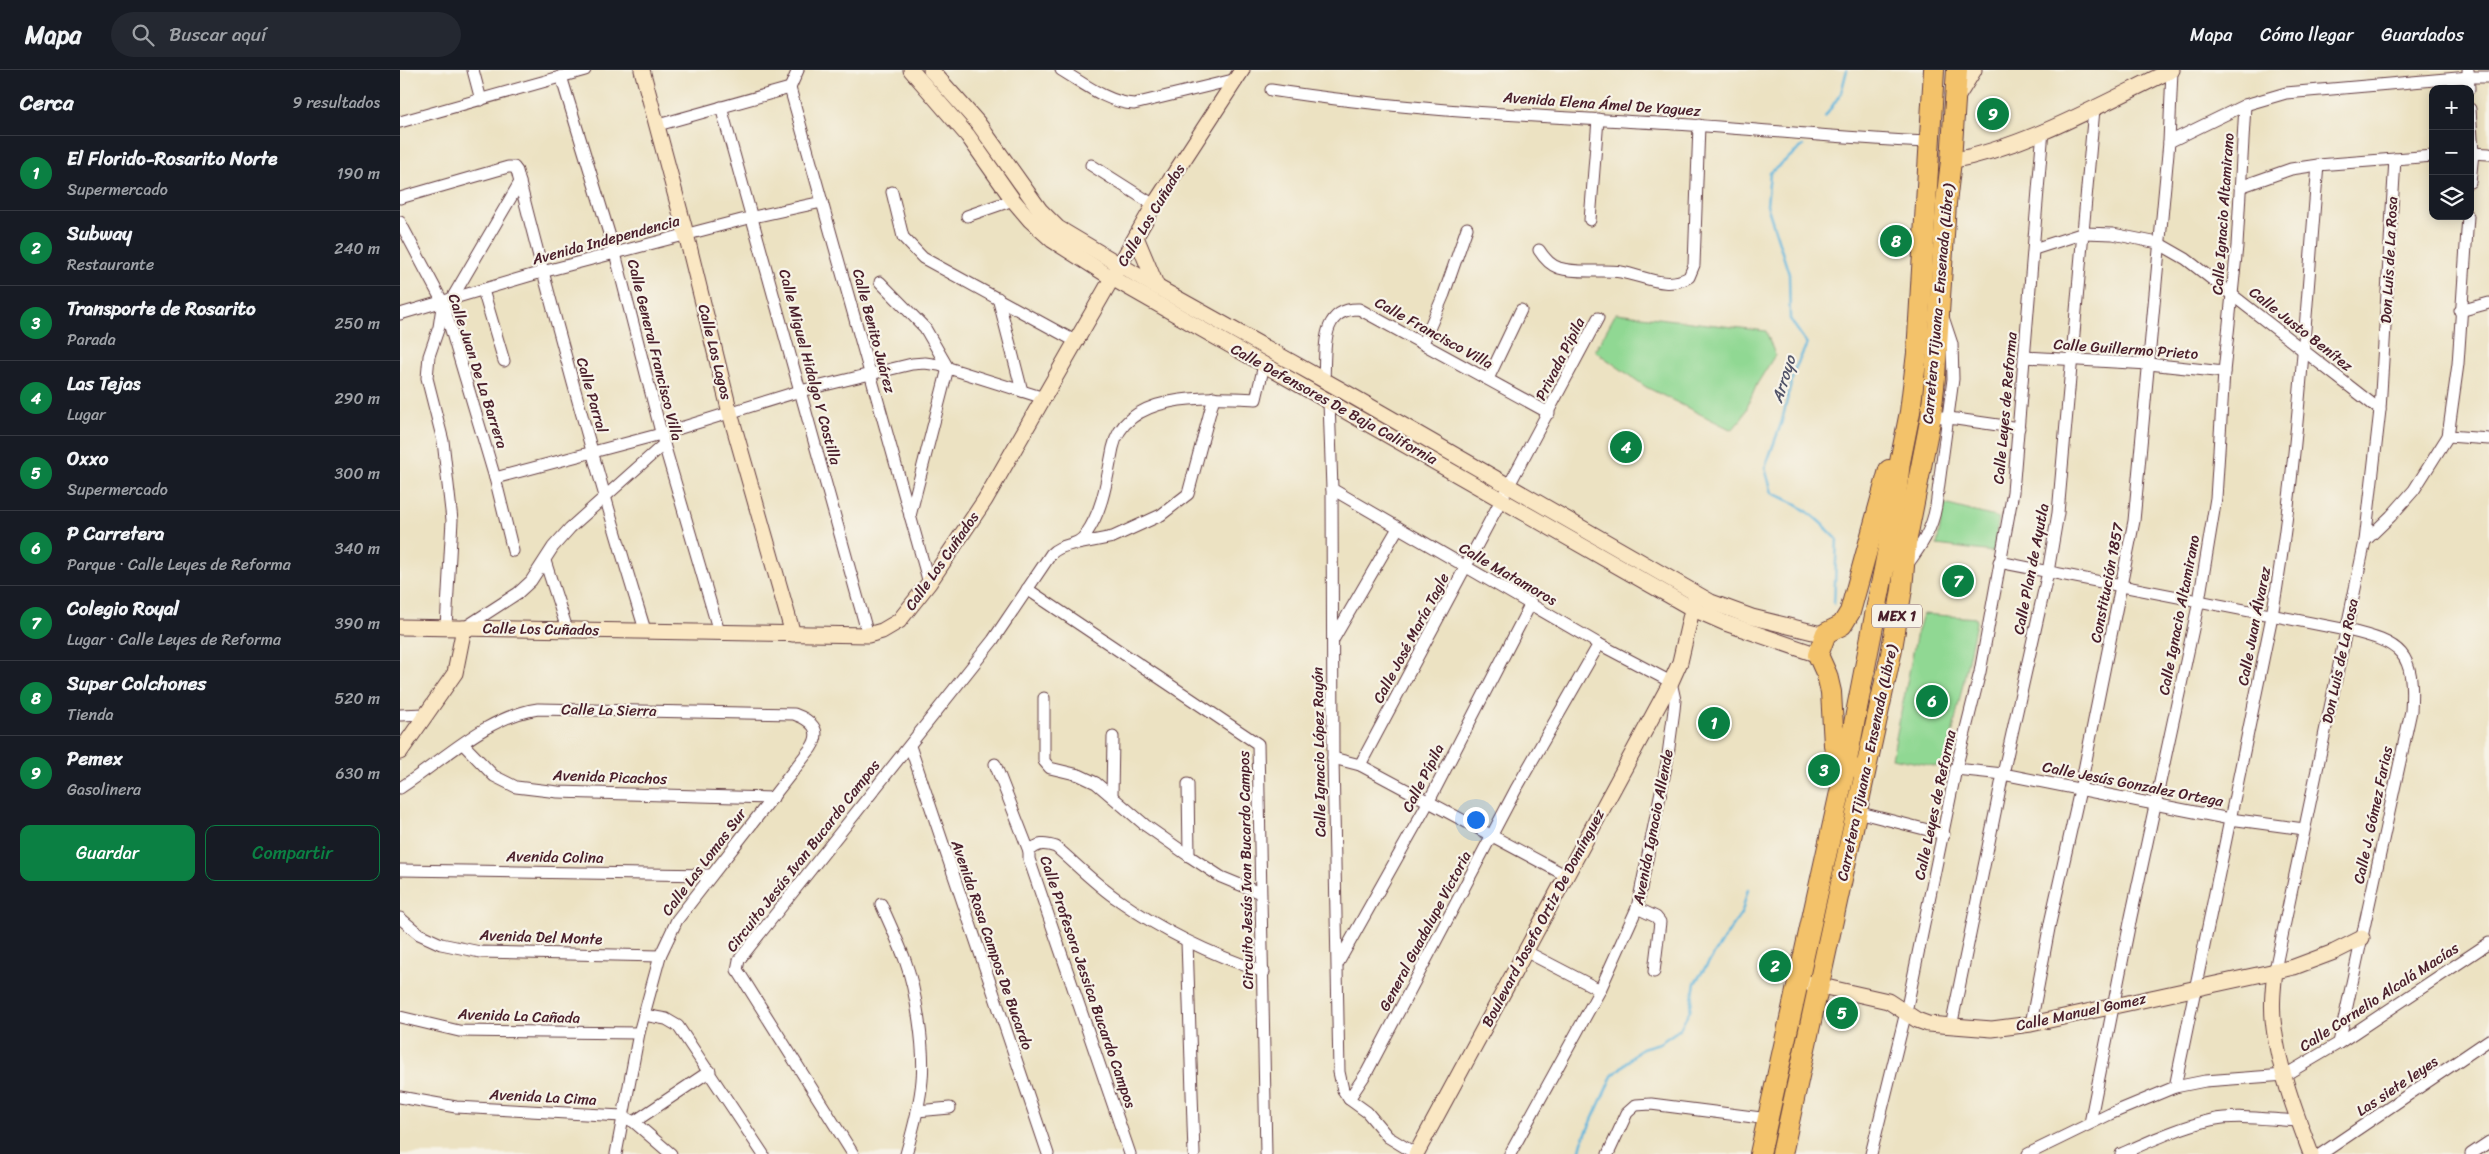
<!DOCTYPE html>
<html lang="es">
<meta charset="utf-8">
<style>
:root{--surface:#171b24;--page:#242831;--text:#f1f3f6;--muted:#9ea1a6;--line:#363941;--accent:#0b8043}
body{margin:0;font-family:Sriracha,sans-serif;background:var(--page);color:var(--text)}
.controls{position:absolute;right:15px;top:15px;display:grid;overflow:hidden;border-radius:10px;box-shadow:0 2px 12px #0003}
.controls button{width:45px;height:45px;display:grid;place-items:center;padding:0;border:0;border-bottom:1px solid var(--line);background:var(--surface);color:var(--text);font:25px sans-serif}
.you{position:absolute;left:1075px;top:749px;width:18px;height:18px;margin:-12px;border:4px solid #fff;border-radius:50%;background:#1a73e8;box-shadow:0 0 0 8px #1a73e833}
.badge{display:grid;place-items:center;width:32px;height:32px;border-radius:50%;background:var(--accent);color:#fff;font-size:16px;font-weight:700}
.pin{position:absolute;translate:-50% -50%;border:2px solid #fff;box-shadow:0 1px 5px #0006}
.list{margin:0;padding:0;list-style:none}
h2{display:flex;justify-content:space-between;align-items:center;height:65px;margin:0;padding:0 20px;font-size:21px}
h2 small{font-size:16px;font-weight:400;color:var(--muted)}
.list li{display:grid;grid-template-columns:32px 1fr auto;gap:15px;align-items:center;box-sizing:border-box;height:75px;padding:0 20px;border-top:1px solid var(--line)}
.list b{display:block;font-size:19px;white-space:nowrap}
.list p{margin:0;font-size:16px;white-space:nowrap;color:var(--muted)}
.list em{font-size:16px;font-style:normal;color:var(--muted)}
.actions{display:flex;gap:10px;padding:15px 20px}
.actions a{flex:1;padding:11px 0;border:1px solid var(--accent);border-radius:10px;text-align:center;font-size:18px;color:var(--accent)}
.actions .main{background:var(--accent);color:#fff}
.icon{flex:none;width:28px;height:28px;fill:none;stroke:currentColor;stroke-width:2;stroke-linecap:round;stroke-linejoin:round}
.map{position:relative;flex:none;width:2089px;height:1084px;overflow:hidden}
header{display:flex;align-items:center;gap:30px;box-sizing:border-box;height:70px;padding:0 25px;background:var(--surface);border-bottom:1px solid var(--line)}
header strong{font-size:24px}
nav{display:flex;gap:28px;margin-inline-start:auto;font-size:18px}
.search{width:350px;height:45px;background:var(--page);display:flex;align-items:center;gap:12px;box-sizing:border-box;padding:0 18px;border-radius:28px;color:var(--muted);font-size:19px}
main{display:flex}
aside{flex:1;background:var(--surface)}
.map>svg:first-child{display:block}
.green{fill:#90d893;stroke:#6d7c5f}
.lines{fill:none;stroke-linecap:round;stroke-linejoin:round}
.stream{stroke:#60b5dc;stroke-width:2.5}
.street-casing{stroke:#623c42;stroke-width:13}
.secondary-casing{stroke:#623c42;stroke-width:17}
.highway-casing{stroke:#623c42;stroke-width:22}
.street{stroke:#fff;stroke-width:11}
.secondary{stroke:#fae7c3;stroke-width:15}
.highway{stroke:#f3c26a;stroke-width:20}
.labels{text-anchor:middle;stroke-width:4.5;stroke-linejoin:round;paint-order:stroke}
.shield{fill:#f7f3e8;stroke:#7e5f64;stroke-width:1}
.shield-label{font-size:14px;font-weight:bold;fill:#4a1f2b}
.street-label{font-size:15px;fill:#4a1f2b;stroke:#f7f3e8}
.water-label{font-size:16px;font-style:italic;fill:#525469;stroke:#f7f3e8}
</style>
<header>
<strong>Mapa</strong>
<div class="search"><svg class="icon" aria-label="search" viewBox="0 0 24 24"><circle cx="10" cy="10" r="6"/><path d="M15 15l6 6"/></svg>Buscar aquí</div>
<nav><a>Mapa</a><a>Cómo llegar</a><a>Guardados</a></nav>
</header>
<main>
<aside>
<h2>Cerca<small>9 resultados</small></h2>
<ul class="list">
<li><span class="badge">1</span><div><b>El Florido-Rosarito Norte</b><p>Supermercado</p></div><em>190 m</em></li>
<li><span class="badge">2</span><div><b>Subway</b><p>Restaurante</p></div><em>240 m</em></li>
<li><span class="badge">3</span><div><b>Transporte de Rosarito</b><p>Parada</p></div><em>250 m</em></li>
<li><span class="badge">4</span><div><b>Las Tejas</b><p>Lugar</p></div><em>290 m</em></li>
<li><span class="badge">5</span><div><b>Oxxo</b><p>Supermercado</p></div><em>300 m</em></li>
<li><span class="badge">6</span><div><b>P Carretera</b><p>Parque · Calle Leyes de Reforma</p></div><em>340 m</em></li>
<li><span class="badge">7</span><div><b>Colegio Royal</b><p>Lugar · Calle Leyes de Reforma</p></div><em>390 m</em></li>
<li><span class="badge">8</span><div><b>Super Colchones</b><p>Tienda</p></div><em>520 m</em></li>
<li><span class="badge">9</span><div><b>Pemex</b><p>Gasolinera</p></div><em>630 m</em></li>
</ul>
<div class="actions"><a class="main">Guardar</a><a>Compartir</a></div>
</aside>
<div class="map">
<svg width="2089" height="1084" viewBox="0 0 2089 1084">
<rect width="100%" height="100%" fill="#f7f3e8"/>
<filter id="ink" filterUnits="userSpaceOnUse"><feTurbulence type="fractalNoise" baseFrequency=".02" numOctaves="2"/><feDisplacementMap in="SourceGraphic" scale="10" xChannelSelector="R" yChannelSelector="G"/><feConvolveMatrix kernelMatrix="1 2 1 2 8 2 1 2 1" color-interpolation-filters="sRGB"/></filter>
<filter id="wash" filterUnits="userSpaceOnUse"><feTurbulence type="fractalNoise" baseFrequency=".0096" numOctaves="4" result="noise"/><feDisplacementMap in="SourceGraphic" scale="20" xChannelSelector="R" yChannelSelector="G"/><feGaussianBlur stdDeviation="1.12" result="paint"/><feColorMatrix in="noise" values="0 0 0 0 0 0 0 0 0 0 0 0 0 0 0 0 0 1.4 0 .05"/><feComposite in="paint" operator="in"/></filter>
<g filter="url(#wash)">
<rect width="100%" height="100%" fill="#ece2c2"/>
<g class="green">
<polygon points="1216,243 1366,261 1375,285 1357,314 1343,347 1332,360 1246,317 1195,281"/>
<polygon points="1544,434 1599,448 1593,482 1537,475"/>
<polygon points="1523,544 1577,548 1545,698 1492,688 1516,567"/>
</g>
<g class="lines">
<g class="stream">
<polyline points="1425,47 1441,23 1447,0"/>
<path d="M1403,76l-33,27 -3,32 22,69 1,45 17,25 -13,27 -12,50 -17,47 7,25c29,11 44,24 65,46l-3,65"/>
<polyline points="1179,1084 1182,1072 1212,1006 1242,978 1260,973 1280,959 1290,940 1295,913 1342,842 1348,819"/>
</g>
</g>
</g>
<g filter="url(#ink)">
<g class="lines">
<defs>
<g id="street">
<polyline points="73,0 81,30"/>
<path d="M661,0c22,13 47,33 73,34l103,-25"/>
<polyline points="2068,0 2069,19"/>
<polyline points="161,6 215,183 264,374 319,562"/>
<polyline points="390,18 529,513"/>
<polyline points="390,18 398,0"/>
<path d="M871,20c134,21 269,26 403,34 86,5 171,15 256,18"/>
<polyline points="321,37 468,565"/>
<polyline points="2070,39 2073,83 2070,112"/>
<polyline points="0,52 185,0"/>
<polyline points="258,55 390,18"/>
<polyline points="1769,72 1845,35 1886,23 2069,7 2089,7"/>
<polyline points="2070,83 2089,84"/>
<polyline points="691,95 754,135"/>
<polyline points="1840,117 1891,99 1918,95 2033,86"/>
<polyline points="492,122 503,167 523,188 675,271"/>
<path d="M0,128l108,-31h6l3,4c39,154 81,307 128,459"/>
<polyline points="567,146 613,130"/>
<polyline points="1190,150 1198,49"/>
<polyline points="0,152 43,233 95,408 113,481"/>
<polyline points="1634,179 1684,163 1713,164 1758,173 1786,189 1980,340"/>
<path d="M1139,180c5,8 11,15 20,18 20,6 42,1 62,4 23,4 46,18 68,5l5,-12 5,-140"/>
<polyline points="480,212 525,258 548,298 510,446"/>
<polyline points="83,220 104,291"/>
<polyline points="598,228 622,321"/>
<polyline points="51,230 120,112"/>
<polyline points="42,237 39,257 29,286 27,308 43,371 52,450 46,557"/>
<polyline points="2060,241 2089,233"/>
<polyline points="0,244 142,202 353,147 422,132"/>
<polyline points="1023,273 1044,224 1067,158"/>
<polyline points="1624,287 1749,294 1824,302"/>
<polyline points="1088,309 1121,240"/>
<path d="M924,310c2,-29 -5,-72 35,-71l190,104"/>
<polyline points="929,332 932,419 933,688 939,1002 943,1020 949,1029 967,1042 988,1067 1016,1084"/>
<polyline points="1542,347 1619,358"/>
<polyline points="2048,366 2089,369"/>
<polyline points="95,408 261,364 400,321 512,294 525,293 539,295 644,328"/>
<polyline points="932,419 1199,574 1271,612 1275,630 1274,640 1267,692 1237,838 1200,920 1110,1084"/>
<polyline points="1965,471 1991,446 2014,420 2048,366 2058,294 2068,146"/>
<polyline points="677,474 713,467 761,445 788,424 814,327"/>
<polyline points="145,491 167,559"/>
<path d="M1599,492l348,68c55,13 68,22 64,81l-72,332"/>
<path d="M1507,495c14,-19 25,-35 29,-59l17,-127 -1,-35 -9,-27"/>
<polyline points="627,519 858,674 866,1084"/>
<polyline points="64,558 118,523 131,511 153,477 170,458 264,374"/>
<polyline points="933,570 998,458"/>
<polyline points="644,628 644,691 650,698 679,705 696,713 745,755 789,786 821,807 860,823"/>
<polyline points="0,645 25,644"/>
<polyline points="63,674 94,706 116,717 158,722 373,728"/>
<polyline points="510,676 648,1084"/>
<polyline points="933,688 960,695 1165,805"/>
<polyline points="595,694 629,781"/>
<polyline points="960,695 1198,248"/>
<polyline points="1556,699 1603,704 1830,749 1904,759"/>
<polyline points="788,714 789,786"/>
<path d="M0,718c44,-28 85,-71 138,-79l256,5c17,6 29,16 17,34l-134,172 -17,36 -21,77 -23,121"/>
<polyline points="712,726 713,667"/>
<polyline points="1457,742 1544,764"/>
<polyline points="0,800 310,805"/>
<path d="M481,834c8,18 17,37 24,56 11,30 20,88 17,120 -2,25 -9,50 -16,74"/>
<polyline points="1237,838 1256,847 1260,852 1254,902"/>
<polyline points="0,848 19,864 41,874 80,882 260,886"/>
<polyline points="787,871 794,1084"/>
<polyline points="1125,881 1200,920"/>
<polyline points="938,893 1029,731 1131,533"/>
<polyline points="1875,900 1965,471 1980,340 1995,89"/>
<polyline points="244,945 266,949 278,956 363,1084"/>
<polyline points="0,947 59,961 239,963"/>
<polyline points="1631,954 1650,853 1680,720 1734,451 1769,72 1772,0"/>
<polyline points="1551,957 1603,704 1648,502 1658,443 1694,39"/>
<path d="M1775,1017l97,-471c26,-149 33,-300 46,-451"/>
<polyline points="0,1027 56,1037 222,1046 234,1052 271,1084"/>
<polyline points="949,1029 967,1002 1116,719 1199,574"/>
<polyline points="517,1041 550,1038"/>
<polyline points="234,1052 310,1001"/>
<polyline points="1690,1053 1731,847 1799,531 1816,428 1824,302 1837,176 1845,35"/>
<path d="M453,1084l-113,-180 -3,-4 2,-10 254,-320 58,-86c11,-12 26,-6 35,-20 18,-26 21,-57 27,-86 12,-57 99,-51 143,-49l8,-34"/>
<path d="M730,1084l-101,-295v-8c10,-8 15,-8 27,-4 20,17 39,37 61,52 45,32 95,56 147,73"/>
<polyline points="1208,1084 1227,1043 1236,1035 1251,1034 1369,1049"/>
<polyline points="1471,1084 1506,942 1556,699 1580,602 1613,422 1643,60"/>
<polyline points="1628,1084 1710,1044 1775,1017 1805,1011 1885,1005 1939,973 2089,873"/>
<path d="M1721,1084c29,-13 59,-27 90,-34 28,-6 60,0 88,1"/>
<polyline points="1921,1084 2089,970"/>
<polyline points="2071,1084 2089,1072"/>
</g>
<g id="secondary">
<polyline points="242,0 286,164 330,343 393,564"/>
<polyline points="511,0 568,66 613,130 630,150 652,170 712,208 1293,539 1325,553 1418,585"/>
<polyline points="531,0 578,53 640,140 658,158 757,217 938,318 1311,532 1352,547 1417,563 1426,563"/>
<polyline points="1556,29 1574,0"/>
<path d="M1551,91c78,-15 150,-57 221,-91"/>
<polyline points="736,167 757,217"/>
<polyline points="0,557 468,565 482,561 499,551 529,513 585,430 754,135 842,0"/>
<polyline points="0,682 55,603 64,558"/>
<path d="M1875,900c-2,19 -4,38 -1,58 5,42 22,86 37,126"/>
<polyline points="1399,911 1488,931 1517,950 1528,954 1592,959 1631,954 1894,897 1934,882 1962,868"/>
<polyline points="1016,1084 1271,612 1280,592 1294,531"/>
</g>
<g id="highway">
<polyline points="1451,697 1438,687 1434,675 1431,622 1427,605 1418,585 1426,563 1442,555 1450,542 1489,400"/>
<polyline points="1360,1084 1446,695 1492,458 1500,392 1510,342 1517,283 1534,0"/>
<polyline points="1382,1084 1491,584 1502,519 1506,473 1531,346 1535,307 1546,133 1551,91 1557,0"/>
</g>
</defs>
<use href="#street" class="street-casing"/>
<use href="#secondary" class="secondary-casing"/>
<use href="#highway" class="highway-casing"/>
<use href="#street" class="street"/>
<use href="#secondary" class="secondary"/>
<use href="#highway" class="highway"/>
</g>
</g>
<g class="labels">
<rect class="shield" x="1472" y="534.5" width="50" height="23" rx="4"/>
<g class="shield-label">
<text x="1497" y="551">MEX 1</text>
</g>
<g class="street-label">
<text transform="translate(1202 34) rotate(4)" y="5">Avenida Elena Ámel De Yaguez</text>
<text transform="translate(1823 144) rotate(-86)" y="5">Calle Ignacio Altamirano</text>
<text transform="translate(751 145) rotate(-59)" y="5">Calle Los Cuñados</text>
<text transform="translate(206 170) rotate(-15)" y="5">Avenida Independencia</text>
<text transform="translate(1989 190) rotate(-87)" y="5">Don Luis de La Rosa</text>
<text transform="translate(1538 234) rotate(-85)" y="5">Carretera Tijuana - Ensenada (Libre)</text>
<text transform="translate(1901 259) rotate(38)" y="5">Calle Justo Benítez</text>
<text transform="translate(474 261) rotate(75)" y="5">Calle Benito Juárez</text>
<text transform="translate(1034 263) rotate(29)" y="5">Calle Francisco Villa</text>
<text transform="translate(1726 279) rotate(4)" y="5">Calle Guillermo Prieto</text>
<text transform="translate(255 280) rotate(76)" y="5">Calle General Francisco Villa</text>
<text transform="translate(315 282) rotate(76)" y="5">Calle Los Lagos</text>
<text transform="translate(1160 289) rotate(-63)" y="5">Privada Pípila</text>
<text transform="translate(410 297) rotate(75)" y="5">Calle Miguel Hidalgo Y Costilla</text>
<text transform="translate(78 301) rotate(72)" y="5">Calle Juan De La Barrera</text>
<text transform="translate(192 325) rotate(74)" y="5">Calle Parral</text>
<text transform="translate(934 334) rotate(29)" y="5">Calle Defensores De Baja California</text>
<text transform="translate(1605 338) rotate(-85)" y="5">Calle Leyes de Reforma</text>
<text transform="translate(542 491) rotate(-55)" y="5">Calle Los Cuñados</text>
<text transform="translate(1631 499) rotate(-79)" y="5">Calle Plan de Ayutla</text>
<text transform="translate(1108 504) rotate(30)" y="5">Calle Matamoros</text>
<text transform="translate(1707 513) rotate(-79)" y="5">Constitución 1857</text>
<text transform="translate(1779 545) rotate(-79)" y="5">Calle Ignacio Altamirano</text>
<text transform="translate(1854 556) rotate(-79)" y="5">Calle Juan Álvarez</text>
<text transform="translate(141 559) rotate(1)" y="5">Calle Los Cuñados</text>
<text transform="translate(1011 568) rotate(-62)" y="5">Calle José María Tagle</text>
<text transform="translate(1940 591) rotate(-78)" y="5">Don Luis de La Rosa</text>
<text transform="translate(209 640) rotate(1)" y="5">Calle La Sierra</text>
<text transform="translate(919 682) rotate(-91)" y="5">Calle Ignacio López Rayón</text>
<text transform="translate(1467 693) rotate(-78)" y="5">Carretera Tijuana - Ensenada (Libre)</text>
<text transform="translate(210 707) rotate(2)" y="5">Avenida Picachos</text>
<text transform="translate(1023 708) rotate(-63)" y="5">Calle Pípila</text>
<text transform="translate(1733 714) rotate(11)" y="5">Calle Jesús Gonzalez Ortega</text>
<text transform="translate(1535 735) rotate(-78)" y="5">Calle Leyes de Reforma</text>
<text transform="translate(1973 745) rotate(-78)" y="5">Calle J. Gómez Farias</text>
<text transform="translate(1253 757) rotate(-79)" y="5">Avenida Ignacio Allende</text>
<text transform="translate(403 786) rotate(-52)" y="5">Circuito Jesús Ivan Bucardo Campos</text>
<text transform="translate(155 787) rotate(1)" y="5">Avenida Colina</text>
<text transform="translate(304 792) rotate(-53)" y="5">Calle Las Lomas Sur</text>
<text transform="translate(846 800) rotate(-91)" y="5">Circuito Jesús Ivan Bucardo Campos</text>
<text transform="translate(1143 848) rotate(-62)" y="5">Boulevard Josefa Ortiz De Domínguez</text>
<text transform="translate(1025 861) rotate(-62)" y="5">General Guadalupe Victoria</text>
<text transform="translate(141 867) rotate(2)" y="5">Avenida Del Monte</text>
<text transform="translate(592 875) rotate(71)" y="5">Avenida Rosa Campos De Bucardo</text>
<text transform="translate(688 912) rotate(71)" y="5">Calle Profesora Jessica Bucardo Campos</text>
<text transform="translate(1979 927) rotate(-33)" y="5">Calle Cornelio Alcalá Macías</text>
<text transform="translate(1681 942) rotate(-12)" y="5">Calle Manuel Gomez</text>
<text transform="translate(119 946) rotate(2)" y="5">Avenida La Cañada</text>
<text transform="translate(1997 1016) rotate(-34)" y="5">Las siete leyes</text>
<text transform="translate(143 1027) rotate(3)" y="5">Avenida La Cima</text>
</g>
<g class="water-label">
<text transform="translate(1383 309) rotate(-73)" y="6">Arroyo</text>
</g>
</g>
</svg>
<div class="controls">
<button>+</button>
<button>−</button>
<button><svg class="icon" aria-label="layers" viewBox="0 0 24 24"><path d="M12 4l9 5-9 5-9-5zM3 14l9 5 9-5"/></svg></button>
</div>
<div class="you"></div>
<div class="pin badge" style="left:1314px;top:653px">1</div>
<div class="pin badge" style="left:1375px;top:896px">2</div>
<div class="pin badge" style="left:1424px;top:700px">3</div>
<div class="pin badge" style="left:1226px;top:377px">4</div>
<div class="pin badge" style="left:1442px;top:943px">5</div>
<div class="pin badge" style="left:1532px;top:631px">6</div>
<div class="pin badge" style="left:1558px;top:511px">7</div>
<div class="pin badge" style="left:1496px;top:171px">8</div>
<div class="pin badge" style="left:1593px;top:44px">9</div>
</div>
</main>
